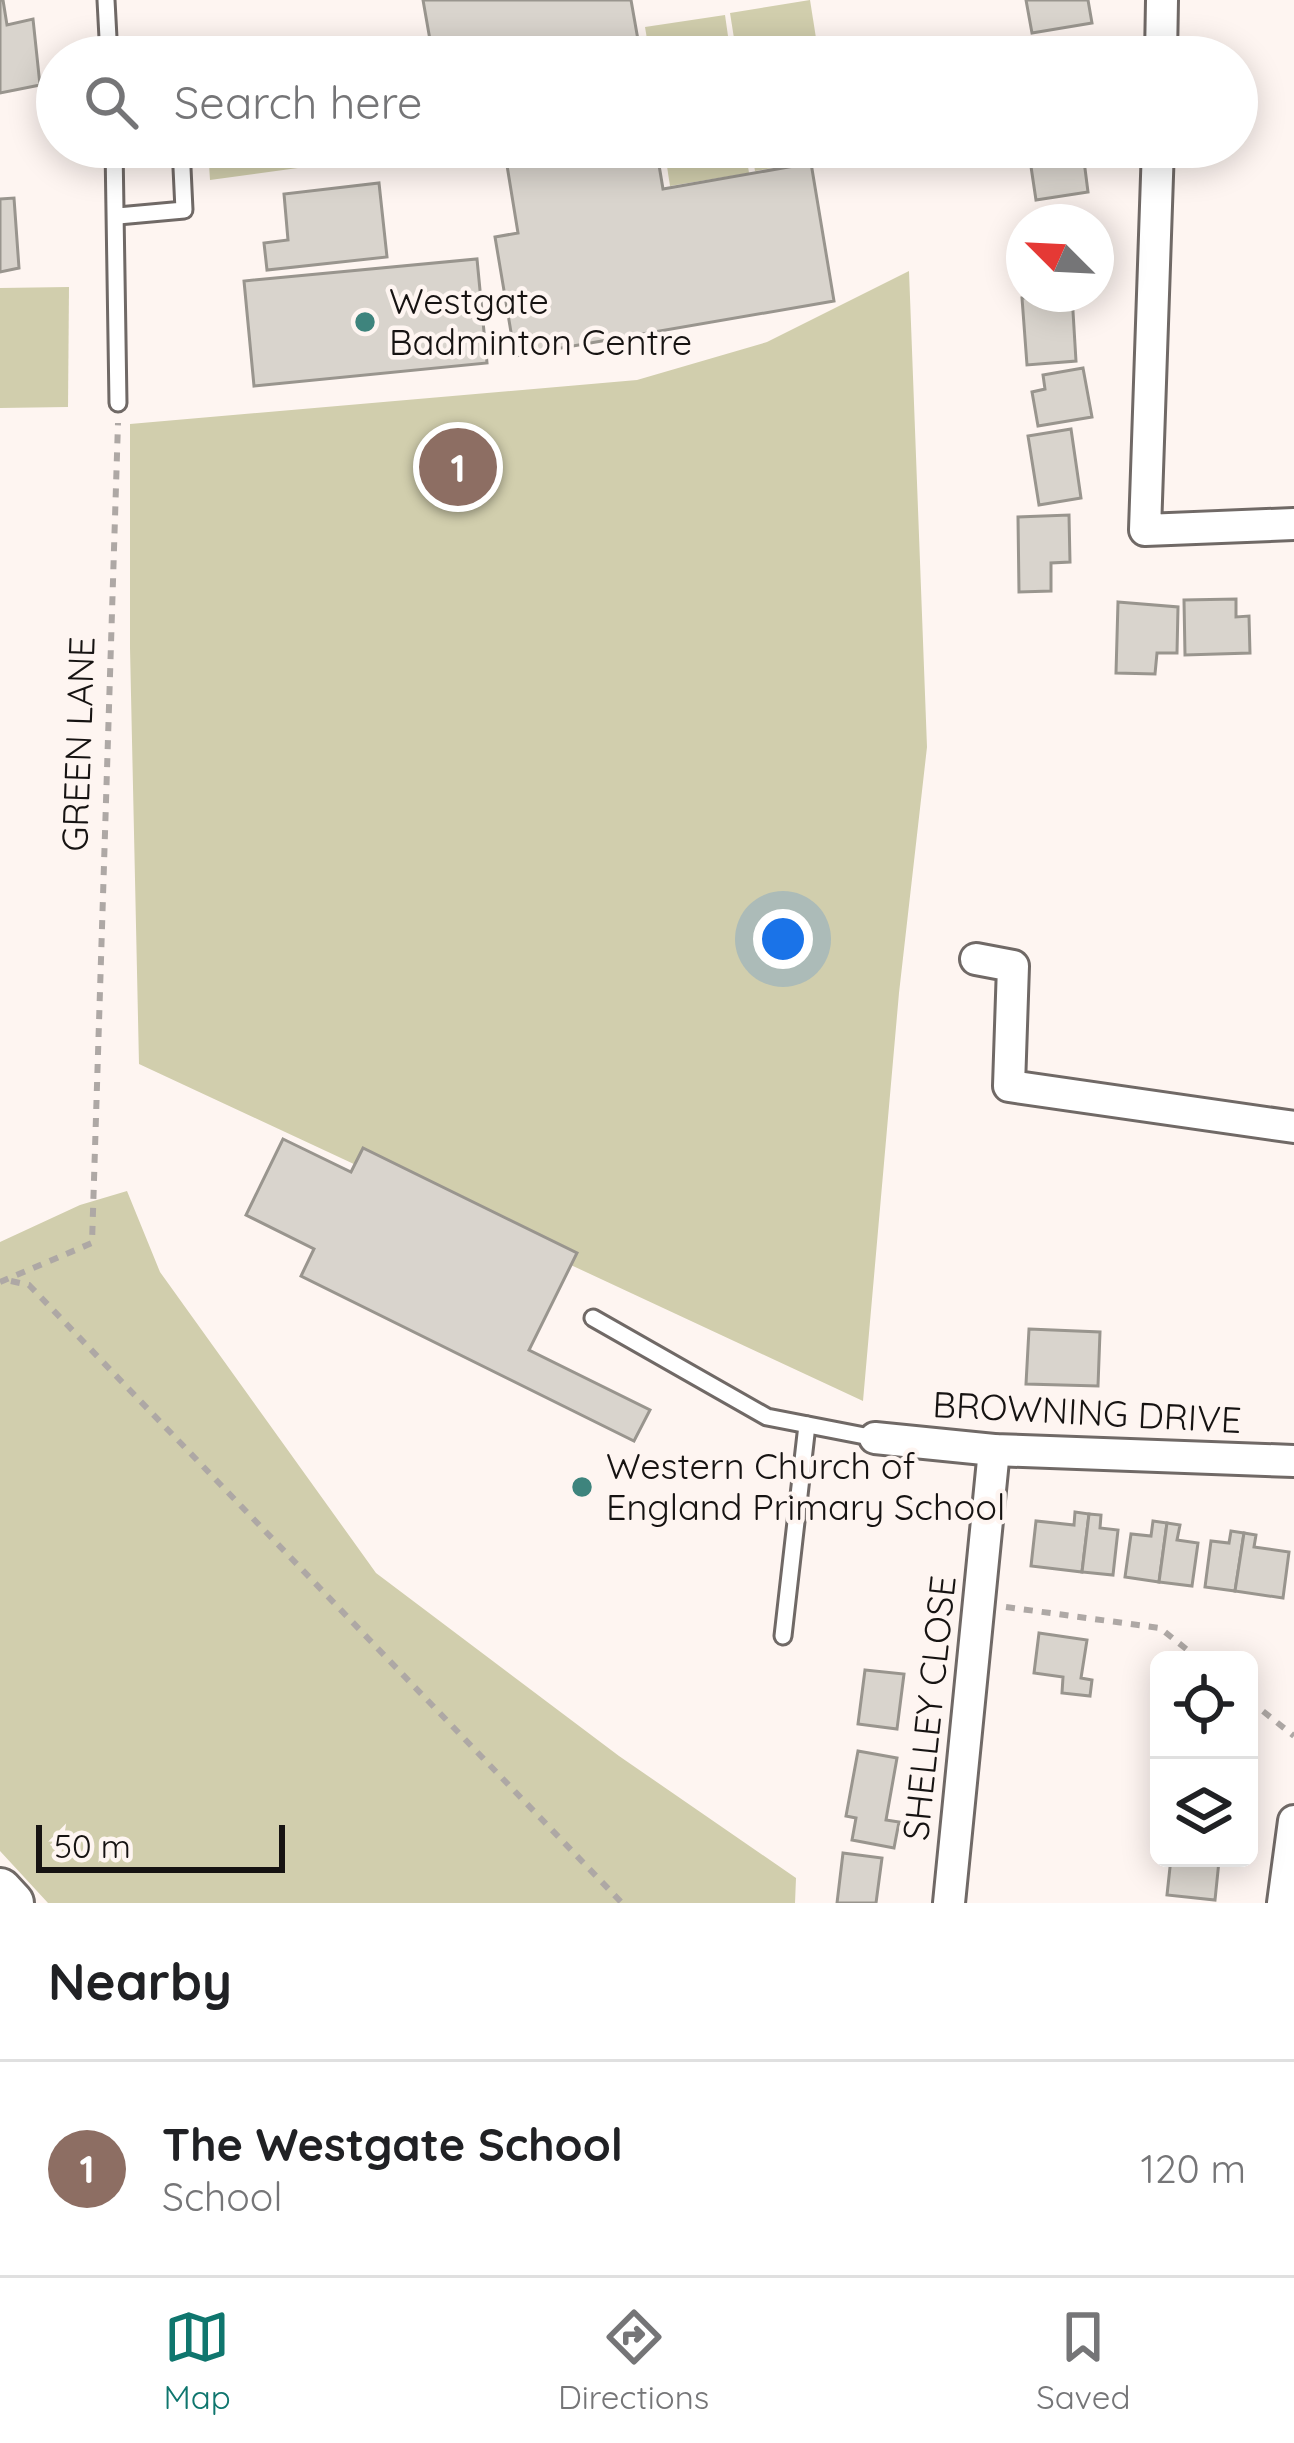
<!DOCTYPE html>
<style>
:root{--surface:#fff;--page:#f2f2f2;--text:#202124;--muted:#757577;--line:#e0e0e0;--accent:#0f766e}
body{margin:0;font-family:Quicksand,sans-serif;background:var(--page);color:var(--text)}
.controls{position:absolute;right:36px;bottom:36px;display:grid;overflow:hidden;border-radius:18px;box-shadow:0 6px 30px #0003}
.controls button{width:108px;height:108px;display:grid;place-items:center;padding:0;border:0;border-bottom:3px solid var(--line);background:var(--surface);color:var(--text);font:60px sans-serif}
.compass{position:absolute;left:1006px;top:204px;width:108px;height:108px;border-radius:50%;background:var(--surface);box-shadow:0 6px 30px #0003;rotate:294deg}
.scale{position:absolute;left:36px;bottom:30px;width:249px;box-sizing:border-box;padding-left:12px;border:6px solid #161312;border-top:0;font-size:33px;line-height:42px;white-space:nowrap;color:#161312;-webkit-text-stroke:9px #fef5f1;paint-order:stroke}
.you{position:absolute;left:783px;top:939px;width:42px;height:42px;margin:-30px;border:9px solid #fff;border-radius:50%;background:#1a73e8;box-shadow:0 0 0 18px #1a73e833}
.badge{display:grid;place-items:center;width:78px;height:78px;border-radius:50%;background:var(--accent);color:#fff;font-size:39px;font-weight:700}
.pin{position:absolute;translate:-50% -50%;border:6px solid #fff;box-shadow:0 3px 12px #0006}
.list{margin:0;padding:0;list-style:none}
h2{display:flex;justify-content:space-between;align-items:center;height:156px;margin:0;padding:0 48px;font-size:51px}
h2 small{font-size:39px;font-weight:400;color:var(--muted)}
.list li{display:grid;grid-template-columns:78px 1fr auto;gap:36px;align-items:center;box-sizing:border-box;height:216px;padding:0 48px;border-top:3px solid var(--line)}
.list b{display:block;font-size:45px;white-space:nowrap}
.list p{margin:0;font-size:39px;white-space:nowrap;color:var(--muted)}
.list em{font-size:39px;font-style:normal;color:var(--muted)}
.icon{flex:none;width:66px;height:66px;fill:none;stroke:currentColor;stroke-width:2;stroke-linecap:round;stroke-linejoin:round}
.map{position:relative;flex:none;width:1294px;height:1903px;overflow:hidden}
.search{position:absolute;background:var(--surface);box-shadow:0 6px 30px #0003;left:36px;right:36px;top:36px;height:132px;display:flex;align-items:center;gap:30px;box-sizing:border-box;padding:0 42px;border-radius:66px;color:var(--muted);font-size:45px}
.sheet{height:372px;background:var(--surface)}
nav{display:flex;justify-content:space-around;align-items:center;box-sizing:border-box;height:168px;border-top:3px solid var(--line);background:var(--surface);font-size:33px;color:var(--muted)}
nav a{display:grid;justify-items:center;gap:6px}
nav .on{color:var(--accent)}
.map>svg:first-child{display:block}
.green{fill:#d1cead}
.building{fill:#d9d4cd;stroke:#99958e;stroke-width:3}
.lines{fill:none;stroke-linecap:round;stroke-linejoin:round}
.lane-casing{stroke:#706966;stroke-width:21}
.street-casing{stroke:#706966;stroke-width:36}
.secondary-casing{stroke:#706966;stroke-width:48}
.path{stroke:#aea8a5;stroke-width:6;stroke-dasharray:9 9;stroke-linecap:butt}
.lane{stroke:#fff;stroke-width:15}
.street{stroke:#fff;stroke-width:30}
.secondary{stroke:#fff;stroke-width:42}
.poi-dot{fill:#3e847d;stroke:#fef5f1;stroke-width:4.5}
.labels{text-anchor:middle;stroke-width:9;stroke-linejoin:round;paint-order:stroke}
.poi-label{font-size:36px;fill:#161312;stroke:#fef5f1;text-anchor:start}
.street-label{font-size:36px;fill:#161312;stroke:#fef5f1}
</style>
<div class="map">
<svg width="1294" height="1903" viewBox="0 0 1294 1903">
<rect width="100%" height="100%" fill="#fef5f1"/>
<g class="green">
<polygon points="810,0 819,57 737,57 730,13"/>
<polygon points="725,15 731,57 650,57 645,27"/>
<polygon points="338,36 340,57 134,57 134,45"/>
<polygon points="208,147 347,147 349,161 210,180"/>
<polygon points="664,147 745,147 749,173 670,186"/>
<polygon points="751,147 832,147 834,158 755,171"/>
<polygon points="909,271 927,747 899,993 863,1401 139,1064 130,648 130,424 637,380 767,342"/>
<polygon points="69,287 68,407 0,408 0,288"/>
<polygon points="127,1191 160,1272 376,1573 619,1756 796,1878 795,1903 48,1903 0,1851 0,1242 80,1205"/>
</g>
<g class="building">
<polygon points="0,0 3,0 7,25 33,19 40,85 0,93"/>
<polygon points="423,0 631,0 641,57 433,57"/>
<polygon points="1026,0 1088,0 1092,23 1032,33"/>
<polygon points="1087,46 1088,57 1033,57 1032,49"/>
<polygon points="504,147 656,147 663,189 811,163 834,301 515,356 495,237 518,233"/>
<polygon points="1083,153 1088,192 1036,200 1030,160"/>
<polygon points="379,183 387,257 267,270 264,243 288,240 284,194"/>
<polygon points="14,198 19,268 0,272 0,199"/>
<polygon points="477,259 487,363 254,386 244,281"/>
<polygon points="1072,295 1076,361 1027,365 1022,298"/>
<polygon points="1083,368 1092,417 1038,426 1032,392 1045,389 1043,375"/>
<polygon points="1071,429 1081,498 1039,505 1028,436"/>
<polygon points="1069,515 1070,562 1051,563 1051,591 1019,592 1018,517"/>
<polygon points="1236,599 1236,617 1249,616 1250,653 1185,655 1184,600"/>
<polygon points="1118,602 1178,607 1177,653 1157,653 1155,674 1116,673"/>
<polygon points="283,1139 351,1172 363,1148 577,1253 529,1350 650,1410 634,1441 301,1276 314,1249 246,1215"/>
<polygon points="1029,1329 1100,1332 1098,1386 1026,1384"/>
<polygon points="1075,1512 1089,1514 1082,1572 1031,1566 1036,1521 1074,1525"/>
<polygon points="1089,1514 1101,1515 1100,1528 1118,1530 1113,1575 1082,1572"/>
<polygon points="1153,1521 1167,1523 1159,1582 1125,1577 1131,1534 1151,1536"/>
<polygon points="1167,1523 1180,1525 1177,1540 1198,1543 1192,1586 1159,1582"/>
<polygon points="1231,1531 1244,1533 1235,1591 1205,1587 1211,1541 1229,1543"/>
<polygon points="1244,1533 1256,1535 1254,1547 1289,1552 1283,1598 1235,1591"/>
<polygon points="1039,1633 1087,1640 1081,1678 1092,1680 1090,1696 1062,1693 1063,1677 1034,1673"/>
<polygon points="865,1670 904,1674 897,1729 858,1724"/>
<polygon points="858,1751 897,1758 886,1820 899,1822 894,1848 852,1840 856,1818 846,1816"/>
<polygon points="843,1853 882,1858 876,1903 837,1903"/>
<polygon points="1171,1858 1219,1861 1215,1900 1167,1895"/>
</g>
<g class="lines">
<defs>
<g id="lane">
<polyline points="106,0 109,57"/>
<polyline points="114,147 118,403"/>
<polyline points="118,216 184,210 181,147"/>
<polyline points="593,1318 767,1417 875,1438"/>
<polyline points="783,1636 807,1425"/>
</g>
<g id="street">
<polyline points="1161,57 1162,0"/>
<polyline points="1158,147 1145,530 1294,524"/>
<polyline points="976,959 1013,966 1009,1086 1294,1127"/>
<polyline points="875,1438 994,1450 1294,1461"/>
<polyline points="949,1903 994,1450"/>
<polyline points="1283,1903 1294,1821"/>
</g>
<polyline id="secondary" points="0,1890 12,1903"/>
</defs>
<use href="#lane" class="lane-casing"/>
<use href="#street" class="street-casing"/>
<use href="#secondary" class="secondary-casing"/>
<g class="path">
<polyline points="11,1281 29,1285 622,1903"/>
<polyline points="0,1282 92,1243 118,423"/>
<polyline points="1006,1607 1160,1628 1200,1660"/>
<polyline points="1249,1700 1294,1736"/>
</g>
<use href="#lane" class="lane"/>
<use href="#street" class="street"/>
<use href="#secondary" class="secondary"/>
</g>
<g class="poi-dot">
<circle cx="365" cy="322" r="12"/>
<circle cx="582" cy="1487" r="12"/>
</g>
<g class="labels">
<g class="poi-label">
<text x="389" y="314">Westgate<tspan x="389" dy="41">Badminton Centre</tspan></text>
<text x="606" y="1479">Western Church of<tspan x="606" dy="41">England Primary School</tspan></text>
</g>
<g class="street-label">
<text transform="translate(78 744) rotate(-88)" y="13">GREEN LANE</text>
<text transform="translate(1087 1412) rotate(3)" y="13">BROWNING DRIVE</text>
<text transform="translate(929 1708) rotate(-84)" y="13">SHELLEY CLOSE</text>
</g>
</g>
</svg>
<div class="controls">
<button><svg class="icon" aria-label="locate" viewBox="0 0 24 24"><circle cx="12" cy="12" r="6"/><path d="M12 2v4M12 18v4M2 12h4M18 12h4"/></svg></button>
<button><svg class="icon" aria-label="layers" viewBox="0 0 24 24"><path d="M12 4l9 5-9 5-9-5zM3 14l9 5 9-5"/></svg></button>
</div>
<svg class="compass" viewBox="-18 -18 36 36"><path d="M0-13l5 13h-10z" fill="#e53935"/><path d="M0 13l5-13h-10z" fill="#757577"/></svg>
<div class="scale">50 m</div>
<div class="you"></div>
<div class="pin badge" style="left:458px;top:467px;background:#8d6e63">1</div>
<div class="search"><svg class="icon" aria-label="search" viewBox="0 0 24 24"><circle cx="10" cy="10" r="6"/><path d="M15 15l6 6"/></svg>Search here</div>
</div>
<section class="sheet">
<h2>Nearby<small></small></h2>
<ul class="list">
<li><span class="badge" style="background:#8d6e63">1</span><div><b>The Westgate School</b><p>School</p></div><em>120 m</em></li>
</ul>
</section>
<nav>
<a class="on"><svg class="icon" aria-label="map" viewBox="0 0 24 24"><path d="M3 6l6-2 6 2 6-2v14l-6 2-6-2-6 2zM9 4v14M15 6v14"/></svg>Map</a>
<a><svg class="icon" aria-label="directions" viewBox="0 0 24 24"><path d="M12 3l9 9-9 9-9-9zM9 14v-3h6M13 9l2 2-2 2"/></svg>Directions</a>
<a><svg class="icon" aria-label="saved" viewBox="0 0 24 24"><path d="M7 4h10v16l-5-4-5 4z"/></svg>Saved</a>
</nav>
